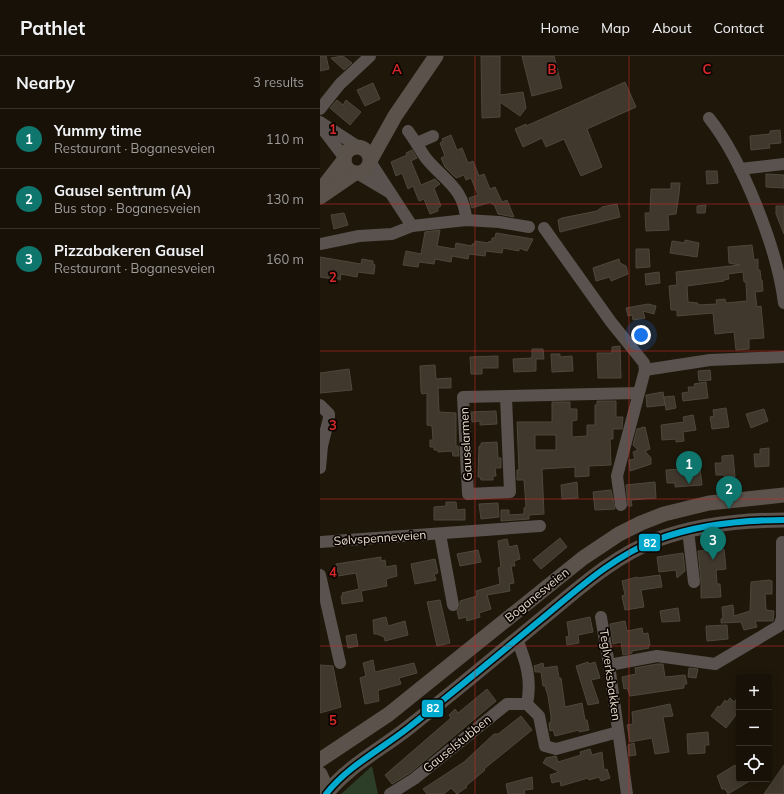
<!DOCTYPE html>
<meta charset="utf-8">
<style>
:root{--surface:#171108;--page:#201a12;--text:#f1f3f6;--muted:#9e9d9c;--line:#363129;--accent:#0f766e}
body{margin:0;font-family:Mulish,sans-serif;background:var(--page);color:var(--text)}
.controls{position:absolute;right:12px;bottom:12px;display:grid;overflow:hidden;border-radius:4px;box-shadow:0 2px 10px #0003}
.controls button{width:36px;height:36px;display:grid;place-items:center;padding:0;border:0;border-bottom:1px solid var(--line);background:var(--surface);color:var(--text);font:20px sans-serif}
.you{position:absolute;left:321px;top:279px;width:14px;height:14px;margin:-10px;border:3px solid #fff;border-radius:50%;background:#1a73e8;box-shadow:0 0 0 6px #1a73e833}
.badge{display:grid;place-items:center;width:26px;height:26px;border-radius:50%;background:var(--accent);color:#fff;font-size:13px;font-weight:700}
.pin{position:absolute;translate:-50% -33px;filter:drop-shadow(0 1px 2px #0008)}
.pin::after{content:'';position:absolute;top:21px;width:14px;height:12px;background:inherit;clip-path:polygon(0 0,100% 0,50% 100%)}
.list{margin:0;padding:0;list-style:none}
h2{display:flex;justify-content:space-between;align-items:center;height:52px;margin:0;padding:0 16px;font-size:17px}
h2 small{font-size:13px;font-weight:400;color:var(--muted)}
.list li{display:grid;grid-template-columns:26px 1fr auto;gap:12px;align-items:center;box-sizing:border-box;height:60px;padding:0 16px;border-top:1px solid var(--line)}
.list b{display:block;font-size:15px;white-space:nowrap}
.list p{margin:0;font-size:13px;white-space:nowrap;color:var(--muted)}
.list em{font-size:13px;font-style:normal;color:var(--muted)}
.icon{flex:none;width:22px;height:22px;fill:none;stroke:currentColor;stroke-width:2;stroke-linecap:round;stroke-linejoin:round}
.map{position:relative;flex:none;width:464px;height:738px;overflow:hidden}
header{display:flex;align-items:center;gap:24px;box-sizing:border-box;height:56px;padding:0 20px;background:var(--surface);border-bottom:1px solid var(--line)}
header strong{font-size:19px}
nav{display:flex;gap:22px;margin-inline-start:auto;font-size:14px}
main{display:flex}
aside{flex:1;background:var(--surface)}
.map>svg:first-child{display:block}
.green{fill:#2c3e27}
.building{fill:#40382c;stroke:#4e473c;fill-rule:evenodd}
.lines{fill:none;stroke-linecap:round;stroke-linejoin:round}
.minor{stroke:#59524e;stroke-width:12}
.major{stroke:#5a524b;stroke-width:15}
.bus-1-casing{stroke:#0c0501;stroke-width:9}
.bus-1{stroke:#00a9ce;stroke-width:6}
.grid{fill:none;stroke:#d62828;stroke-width:1;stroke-opacity:0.55}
.labels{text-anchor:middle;stroke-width:3.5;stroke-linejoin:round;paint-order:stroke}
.street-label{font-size:12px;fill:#e7dbcd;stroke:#0c0501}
.grid-label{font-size:13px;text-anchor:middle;font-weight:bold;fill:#d62828;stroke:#0c0501;stroke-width:3.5;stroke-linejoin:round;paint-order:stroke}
.line-badge{stroke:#0c0501;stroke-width:1.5}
.badge-label{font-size:11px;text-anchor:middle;font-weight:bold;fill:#fff}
</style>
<header>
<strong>Pathlet</strong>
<nav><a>Home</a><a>Map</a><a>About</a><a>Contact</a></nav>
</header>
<main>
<aside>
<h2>Nearby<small>3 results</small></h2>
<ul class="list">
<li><span class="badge">1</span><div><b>Yummy time</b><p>Restaurant · Boganesveien</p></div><em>110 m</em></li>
<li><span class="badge">2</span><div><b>Gausel sentrum (A)</b><p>Bus stop · Boganesveien</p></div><em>130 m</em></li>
<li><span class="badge">3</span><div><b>Pizzabakeren Gausel</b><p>Restaurant · Boganesveien</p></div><em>160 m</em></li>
</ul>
</aside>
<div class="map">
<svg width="464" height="738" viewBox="0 0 464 738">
<rect width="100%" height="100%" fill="#1f170a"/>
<polygon class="green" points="52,710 58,738 21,738"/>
<g class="building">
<polygon points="0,0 6,0 9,13 0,15"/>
<polygon points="23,0 32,7 24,14 11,2"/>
<polygon points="161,0 180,0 180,39 203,36 206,52 200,60 180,46 180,61 162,62"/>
<polygon points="202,0 234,0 242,32 212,40"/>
<polygon points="305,26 316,51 267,73 282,111 261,120 244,83 226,91 222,82 203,91 195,73 206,68 206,70"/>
<polygon points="53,27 60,43 45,50 37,34"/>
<polygon points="17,44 23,49 26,44 41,56 30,69 10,52"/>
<polygon points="460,74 461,87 449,88 450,92 431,94 430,80 450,78 450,75"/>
<polygon points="131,79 137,94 142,92 148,107 153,105 159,120 164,118 170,133 175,131 182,146 187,144 194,161 178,158 174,148 172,148 171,146 152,152 149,142 158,139 151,122 146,124 144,119 136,122 125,111 121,102 125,100 120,87 123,85 122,83"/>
<polygon points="92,94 97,102 91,105 101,129 115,123 120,128 114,132 121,150 118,152 118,155 110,158 104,143 99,145 93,130 88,133 82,117 76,120 71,106 87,99 86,97"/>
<polygon points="386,115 397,115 398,127 387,128"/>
<polygon points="446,118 464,119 464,132 446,131"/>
<polygon points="351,127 360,127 359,138 356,158 348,159 349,174 326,175 325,157 330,157 331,133 351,133"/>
<polygon points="297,148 300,161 240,176 238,164 242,162 277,155 282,151"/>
<polygon points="386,149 385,157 377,157 377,150"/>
<polygon points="456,150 464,150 464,178 456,158"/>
<polygon points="24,157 28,169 14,173 11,159"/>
<polygon points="120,174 117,190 135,193 136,187 152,190 152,188 155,188 155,185 169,187 169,185 172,186 172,182 175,182 176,177 213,183 207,195 199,192 199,195 183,192 182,197 166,195 165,200 149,198 148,203 132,200 131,206 115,203 114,208 99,206 98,211 83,209 86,195 101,198 105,176"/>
<polygon points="365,184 379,187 377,201 350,197 352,185 365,187"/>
<path d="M432,189l2,15 4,-1v11h2l1,10h1l1,11 -8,1 2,15 4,-1 3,32 -15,1v10l-13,1 -2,-18 -19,2 -2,-21 -36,3v-6h-6l-2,-24 8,-1 -1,-13 64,-7 -11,-2 -1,-16zM423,216l1,10h2l1,19 -21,2 -1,-4 -9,1 1,4 -19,1v-2l-10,-1 -1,-16 37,-5v-1l5,-1 -1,-5z"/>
<polygon points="316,193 329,193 330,211 316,212"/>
<polygon points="0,201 41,208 42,203 53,205 53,208 55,209 54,218 38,216 37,221 21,218 20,224 0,221"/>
<polygon points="299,203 300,207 306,210 308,218 291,225 290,221 276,225 273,212"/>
<polygon points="339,216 340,227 326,229 325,218"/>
<polygon points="328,248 336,250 334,258 323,255 325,262 313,264 312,259 308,260 306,252"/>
<polygon points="300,290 301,322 278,322 277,297 292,297 292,291"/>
<polygon points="212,293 223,293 224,303 216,303 216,315 194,316 193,303 212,302"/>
<polygon points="231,298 240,298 240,301 252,300 253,315 232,316"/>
<polygon points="178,300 178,312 162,312 162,318 151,318 150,301"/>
<polygon points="115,309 116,323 131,322 131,332 118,332 119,356 136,357 136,390 138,390 139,400 133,400 132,395 118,396 118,394 114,394 114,391 110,391 110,384 113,384 112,370 107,369 107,337 102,338 101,335 100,310"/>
<polygon points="29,313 32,334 0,337 0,317"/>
<polygon points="390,314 391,324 379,325 378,315"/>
<polygon points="386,326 388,342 363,345 362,337 369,336 368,331 375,331 374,328"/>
<polygon points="343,336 345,349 327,351 326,339"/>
<polygon points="354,340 356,352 346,354 344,341"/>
<path d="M277,345h19v16h7l-1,12h-9v10h-3l1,26 -22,1v10l-14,1v-10l-33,2 2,45 -15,1v4l-28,2v-11h8v5l15,-1v-6l2,-2 -2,-26h-7v-10h2l-2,-48h35v-20h18v7h7v11l-5,1v16l15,-1v-11h8v-20h2zM215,379h21v15h-21z"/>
<polygon points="406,352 409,371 392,373 390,361 394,360 393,354"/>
<polygon points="444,353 448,365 431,372 426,358"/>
<polygon points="176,355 177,368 160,369 160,365 152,366 151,356"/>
<polygon points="373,359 376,374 363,376 364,385 356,386 356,383 342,384 341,369 364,366 363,361"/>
<polygon points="325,371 330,393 325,395 331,402 331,408 310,415 309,404 315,403 313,396 318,394 313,389 317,373"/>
<polygon points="177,386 178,402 181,402 181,412 175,412 176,420 173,420 173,424 161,424 160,421 158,421 159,390 161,390 161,387"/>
<polygon points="449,392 449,410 435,411 434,398 440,398 440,393"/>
<polygon points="413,399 415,421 405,422 404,419 396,419 395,407 402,407 402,400"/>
<polygon points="380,412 382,429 355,431 355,427 347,427 346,414"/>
<polygon points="257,426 258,442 242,443 241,429"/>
<polygon points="335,426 336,442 311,444 312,450 308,450 306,429"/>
<polygon points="291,434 295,453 275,454 273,436"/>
<polygon points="126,446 136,446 137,454 145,453 145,464 114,464 114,451 126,450"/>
<polygon points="178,447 179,461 161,463 159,448"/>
<polygon points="240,482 247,491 221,513 213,504"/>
<polygon points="187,483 189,491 197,489 200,503 194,505 195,510 191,510 194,527 189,528 190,535 167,539 171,553 159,557 160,561 147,565 146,561 139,563 137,555 140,551 140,545 157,540 156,535 180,528 178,512 181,511 178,485"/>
<polygon points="404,493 406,513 396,514 397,528 400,528 401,541 381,542 381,525 378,495"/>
<polygon points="158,494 161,506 140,510 137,498"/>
<polygon points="363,497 365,515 357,522 356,514 339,516 337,501"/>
<polygon points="61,501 61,505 65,504 66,511 76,509 77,520 66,523 67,530 41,535 43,545 22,548 21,540 23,539 22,537 39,533 36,517 18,520 16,508"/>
<polygon points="115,503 118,517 114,518 116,524 95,528 91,508"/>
<polygon points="340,519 342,531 321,534 324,551 305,554 302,540 305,539 302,525 317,521 318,522"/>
<polygon points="449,524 452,525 452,538 445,538 446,554 454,555 453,565 435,565 437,571 424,574 421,566 401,567 401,563 403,562 402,551 413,549 414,560 430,555 431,526"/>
<polygon points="120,544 130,587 117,590 107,546"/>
<polygon points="358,552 360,565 342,566 340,555"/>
<polygon points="66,561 68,570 85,565 88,579 65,585 64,581 57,578 54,578 53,564"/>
<polygon points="270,561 273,576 258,579 259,587 247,589 246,581 249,580 247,566"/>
<polygon points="305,565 307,575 322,572 323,578 328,577 330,589 328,590 329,592 312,595 312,597 303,599 301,586 293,588 290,568"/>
<polygon points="407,569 408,583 387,585 386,570"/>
<polygon points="36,578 38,590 28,592 26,580"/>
<polygon points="53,604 55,616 94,607 97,617 79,622 81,628 59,634 58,636 59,645 45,648 40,622 46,620 43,607"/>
<polygon points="268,606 269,608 275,606 280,622 271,624 279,647 268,649 256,610"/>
<polygon points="223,607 224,612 237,610 239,622 241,622 245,651 262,647 265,664 267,664 269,674 259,676 259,674 235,680 233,674 230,675 229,667 231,666 231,660 228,640 225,630 223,630 221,616 215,616 214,610"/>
<polygon points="337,608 343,608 345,621 365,619 367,628 364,628 364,632 310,640 307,632 304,633 302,621 316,618 315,612"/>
<polygon points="0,609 13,610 21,651 0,657"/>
<polygon points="369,612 378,613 376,622 368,621"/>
<polygon points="167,633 176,645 90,717 72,728 65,719 131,662 129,659 135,653 138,657"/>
<polygon points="419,640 419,655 406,672 391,660 398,650 400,651 405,644 407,646 410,642 414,646"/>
<polygon points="350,648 353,660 343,661 349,696 335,698 332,682 310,686 307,669 313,668 312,656"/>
<polygon points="201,660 212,674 164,713 165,714 146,730 147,731 137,738 131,732 124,738 107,738 103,733 144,706 174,678 178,678"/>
<polygon points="388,676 389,689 385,689 385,697 368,698 367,678"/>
<polygon points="314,687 316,699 309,700 308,689"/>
<polygon points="270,693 272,699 282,696 284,714 287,713 290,722 281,725 279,721 269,724 268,722 241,730 240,725 232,727 230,719 239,716 223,707 226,702 236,700 238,706 261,699 260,696"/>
<polygon points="415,709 419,715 419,723 433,723 408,738 405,733 402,733 397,720"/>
<polygon points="464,709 464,738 444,738"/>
<polygon points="212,721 213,733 204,734 205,738 188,738 186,728"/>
</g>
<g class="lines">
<g class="minor">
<polyline points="0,53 20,28 50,0"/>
<path d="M389,62c34,43 68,130 75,185"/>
<polyline points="0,66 37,90"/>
<polyline points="1,71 24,101"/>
<path d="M88,75c6,8 11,17 17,26 17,22 40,31 41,63"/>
<polyline points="97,87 113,80"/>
<polyline points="51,107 92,170"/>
<polyline points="420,113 464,108"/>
<polyline points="37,117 69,136"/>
<polyline points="224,172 291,266 324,307 325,314 390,304 464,301"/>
<polyline points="0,188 39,180 72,178 92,170 146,164 179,166 209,171"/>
<polyline points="186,341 190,436 148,438 143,341 317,337"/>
<polyline points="0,349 9,358 9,362 2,390 0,412"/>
<polyline points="301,449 297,420 325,314"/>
<polyline points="368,474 374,526"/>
<polyline points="120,478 133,549"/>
<polyline points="0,486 220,470"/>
<polyline points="0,519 20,607"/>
<polyline points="281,561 289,609 307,738"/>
<path d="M197,583c9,23 15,40 10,65l12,12 6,30 11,3 62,-17"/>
<polyline points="289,609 337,600 395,608 459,570 462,562 462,486"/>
<polyline points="70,738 94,723 187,648 207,648"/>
</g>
<g class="major">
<circle cx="37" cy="104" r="13"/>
<polyline points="51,103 75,60 116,0"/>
<polyline points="0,135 24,104"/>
<polyline points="0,141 35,117"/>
<polyline points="0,704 69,658 263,502 299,478 321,467 344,458 389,447 464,439"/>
<polyline points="0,718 4,727 3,738"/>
<path d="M6,738c22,-28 54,-44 82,-66 46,-36 91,-74 136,-111 34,-28 70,-61 112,-77 40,-15 85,-20 128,-20"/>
</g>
<defs>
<path id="bus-1" d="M6,738c22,-28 54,-44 82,-66 46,-36 91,-74 136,-111 34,-28 70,-61 112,-77 40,-15 85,-20 128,-20"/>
</defs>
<use href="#bus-1" class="bus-1-casing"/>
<use href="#bus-1" class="bus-1"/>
</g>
<path class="grid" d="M155,0v738M309,0v738M0,148h464M0,295h464M0,443h464M0,590h464"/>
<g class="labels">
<g class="street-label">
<text transform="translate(146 388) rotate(-93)" y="4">Gauselarmen</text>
<text transform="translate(60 482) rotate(-4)" y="4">Sølvspenneveien</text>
<text transform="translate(217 539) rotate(-39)" y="4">Boganesveien</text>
<text transform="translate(290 619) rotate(82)" y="4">Teglverksbakken</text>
<text transform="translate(137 688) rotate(-39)" y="4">Gauselstubben</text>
</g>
</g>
<g class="grid-label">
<text x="77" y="18">A</text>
<text x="232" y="18">B</text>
<text x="387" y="18">C</text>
<text x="13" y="78">1</text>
<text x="13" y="226">2</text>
<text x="13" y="374">3</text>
<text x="13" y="521">4</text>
<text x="13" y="669">5</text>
</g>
<g class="line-badge">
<rect x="318" y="477" width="23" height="19" rx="4" fill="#00a9ce"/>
<rect x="101" y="643" width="23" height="19" rx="4" fill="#00a9ce"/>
</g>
<g class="badge-label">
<text x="330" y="491">82</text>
<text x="113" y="656">82</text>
</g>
</svg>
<div class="controls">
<button>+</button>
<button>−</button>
<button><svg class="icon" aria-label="locate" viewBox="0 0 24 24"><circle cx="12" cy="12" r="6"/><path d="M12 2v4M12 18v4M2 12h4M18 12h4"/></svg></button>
</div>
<div class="you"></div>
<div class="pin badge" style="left:369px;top:428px">1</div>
<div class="pin badge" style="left:409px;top:453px">2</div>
<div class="pin badge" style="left:393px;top:504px">3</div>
</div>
</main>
